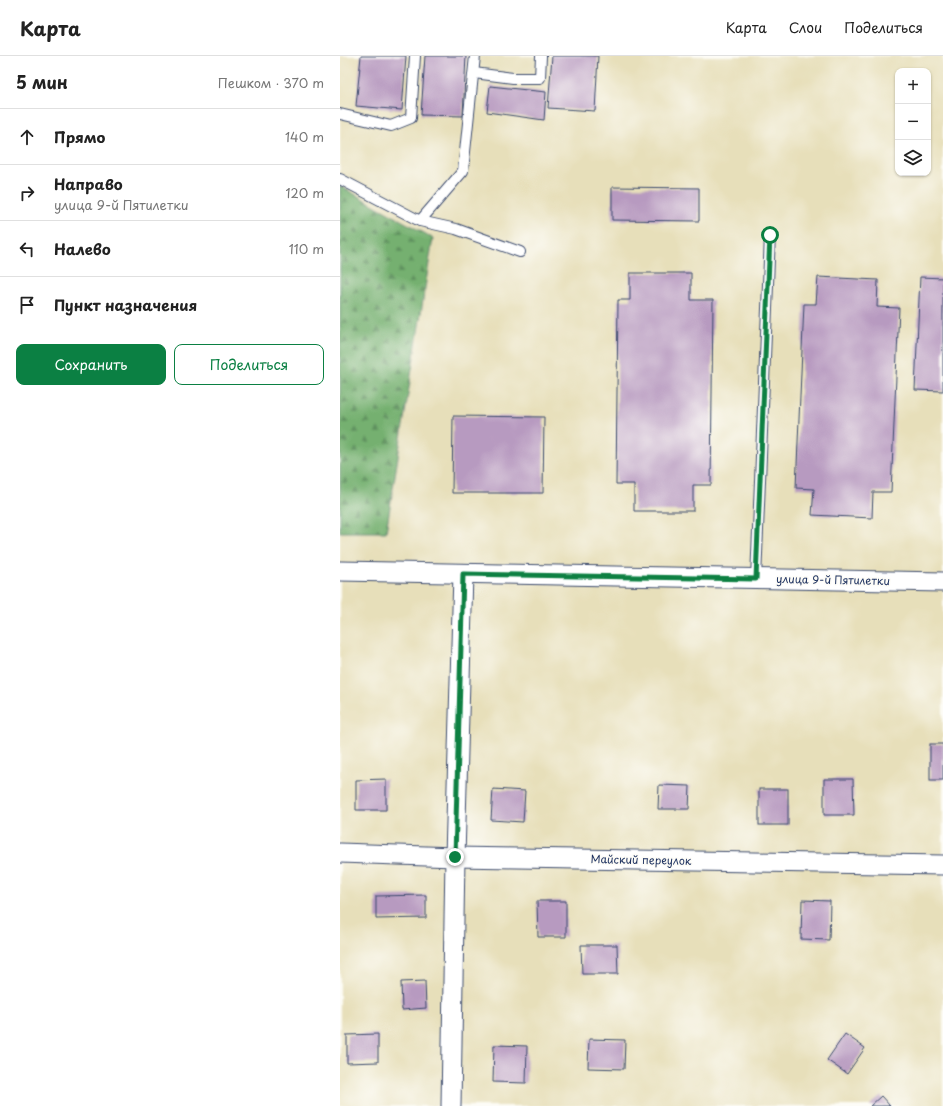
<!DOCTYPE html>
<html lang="ru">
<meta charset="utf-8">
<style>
:root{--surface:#fff;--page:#f2f2f2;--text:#222;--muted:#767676;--line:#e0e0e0;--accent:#0b8043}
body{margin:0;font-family:"Playpen Sans",sans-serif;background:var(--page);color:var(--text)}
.controls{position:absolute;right:12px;top:12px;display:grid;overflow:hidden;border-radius:8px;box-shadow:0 1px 3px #0004}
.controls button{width:36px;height:36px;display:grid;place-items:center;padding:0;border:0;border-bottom:1px solid var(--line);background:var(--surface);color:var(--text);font:20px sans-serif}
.stop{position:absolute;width:12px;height:12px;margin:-9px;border:3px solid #0b8043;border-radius:50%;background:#fff}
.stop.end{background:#0b8043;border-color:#fff;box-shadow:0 1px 4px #0008}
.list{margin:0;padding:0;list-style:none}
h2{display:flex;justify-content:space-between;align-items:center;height:52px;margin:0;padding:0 16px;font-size:17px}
h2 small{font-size:13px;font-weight:400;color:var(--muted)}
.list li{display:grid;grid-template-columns:26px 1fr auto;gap:12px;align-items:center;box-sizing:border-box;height:56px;padding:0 16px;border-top:1px solid var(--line)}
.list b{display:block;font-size:15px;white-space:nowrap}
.list p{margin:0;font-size:13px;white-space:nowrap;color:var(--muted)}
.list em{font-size:13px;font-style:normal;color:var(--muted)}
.actions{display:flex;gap:8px;padding:12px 16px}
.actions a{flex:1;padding:9px 0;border:1px solid var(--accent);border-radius:8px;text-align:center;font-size:14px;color:var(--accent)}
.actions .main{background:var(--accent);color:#fff}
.icon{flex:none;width:22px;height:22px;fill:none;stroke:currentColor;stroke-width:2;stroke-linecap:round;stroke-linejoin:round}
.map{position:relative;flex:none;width:603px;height:1050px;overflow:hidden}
header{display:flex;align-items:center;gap:24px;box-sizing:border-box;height:56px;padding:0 20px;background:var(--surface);border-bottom:1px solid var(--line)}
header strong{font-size:19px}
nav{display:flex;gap:22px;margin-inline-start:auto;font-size:14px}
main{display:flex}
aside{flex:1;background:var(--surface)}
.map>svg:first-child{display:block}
.forest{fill:url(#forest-firs);stroke:#487066}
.building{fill:#b79ac0}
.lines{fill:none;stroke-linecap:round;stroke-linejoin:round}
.lane-casing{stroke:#3a496c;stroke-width:12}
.street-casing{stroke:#3a496c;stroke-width:21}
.lane{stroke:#fff;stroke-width:10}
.street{stroke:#fff;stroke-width:19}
.route{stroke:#0b8043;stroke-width:5}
.labels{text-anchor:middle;stroke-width:3;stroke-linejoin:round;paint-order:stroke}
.street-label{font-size:11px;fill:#1b2f5e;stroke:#fdfcf7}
</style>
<header>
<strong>Карта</strong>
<nav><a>Карта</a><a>Слои</a><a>Поделиться</a></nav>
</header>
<main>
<aside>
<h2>5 мин<small>Пешком · 370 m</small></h2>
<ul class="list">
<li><svg class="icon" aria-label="ahead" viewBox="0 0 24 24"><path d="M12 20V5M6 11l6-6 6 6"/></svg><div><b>Прямо</b></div><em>140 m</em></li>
<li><svg class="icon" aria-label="right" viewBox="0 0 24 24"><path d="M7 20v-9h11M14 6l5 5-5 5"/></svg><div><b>Направо</b><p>улица 9-й Пятилетки</p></div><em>120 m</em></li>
<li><svg class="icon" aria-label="left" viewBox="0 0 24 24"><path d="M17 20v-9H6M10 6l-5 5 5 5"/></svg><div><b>Налево</b></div><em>110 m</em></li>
<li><svg class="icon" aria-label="arrive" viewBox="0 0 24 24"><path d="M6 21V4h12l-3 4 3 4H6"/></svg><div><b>Пункт назначения</b></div></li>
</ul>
<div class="actions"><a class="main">Сохранить</a><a>Поделиться</a></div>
</aside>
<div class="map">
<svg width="603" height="1050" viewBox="0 0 603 1050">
<defs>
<pattern id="forest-firs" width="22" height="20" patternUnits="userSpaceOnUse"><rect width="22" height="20" fill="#75b06f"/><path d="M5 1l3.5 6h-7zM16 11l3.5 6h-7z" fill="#5f905e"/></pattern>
</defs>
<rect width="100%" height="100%" fill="#fdfcf7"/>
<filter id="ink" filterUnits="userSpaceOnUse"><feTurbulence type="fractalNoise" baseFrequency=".025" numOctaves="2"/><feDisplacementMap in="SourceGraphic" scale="8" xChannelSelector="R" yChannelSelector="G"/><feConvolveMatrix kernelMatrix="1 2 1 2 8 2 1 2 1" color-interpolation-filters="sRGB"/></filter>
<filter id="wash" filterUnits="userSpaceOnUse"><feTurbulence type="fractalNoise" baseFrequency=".012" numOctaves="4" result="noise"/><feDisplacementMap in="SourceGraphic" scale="16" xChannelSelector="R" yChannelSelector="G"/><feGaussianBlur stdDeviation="0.9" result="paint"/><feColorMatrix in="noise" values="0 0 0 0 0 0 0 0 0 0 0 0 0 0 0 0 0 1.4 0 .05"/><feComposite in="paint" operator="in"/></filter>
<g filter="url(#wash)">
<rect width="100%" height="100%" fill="#e7dfba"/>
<polygon class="forest" points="0,130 93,182 46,476 0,476"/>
<g id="blocks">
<g class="building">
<polygon points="21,0 66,0 62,54 16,50"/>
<polygon points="85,0 126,0 123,60 81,59"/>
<polygon points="212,0 258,0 255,55 208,52"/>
<polygon points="150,30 206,36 204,64 147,56"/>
<polygon points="272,131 359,132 359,165 272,164"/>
<polygon points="290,217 351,217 351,244 373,244 371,429 353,429 353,455 294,455 294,428 276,428 278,244 290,244"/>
<polygon points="478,221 538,224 537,251 559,252 551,436 533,436 532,462 472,459 474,433 456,432 464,248 476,248"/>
<polygon points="580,221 603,222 603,335 575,334"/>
<polygon points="113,360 204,361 203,437 112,437"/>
<rect x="590" y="688" width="13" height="36"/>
<polygon points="46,723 46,754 16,754 16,724"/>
<polygon points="484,723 513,723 514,759 484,759"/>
<polygon points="319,729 350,730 349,753 318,753"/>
<polygon points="153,733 185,735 183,766 151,764"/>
<rect x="419" y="733" width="29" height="36"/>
<polygon points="86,839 86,862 36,863 36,840"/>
<polygon points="462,844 490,845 489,884 461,883"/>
<polygon points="197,845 226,845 226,881 198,881"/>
<polygon points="241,889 277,889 278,918 242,918"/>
<polygon points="85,925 86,952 62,954 61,926"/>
<polygon points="38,978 38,1006 7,1007 7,979"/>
<polygon points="505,978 525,992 507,1018 487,1004"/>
<polygon points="249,983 285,984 284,1013 248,1012"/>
<polygon points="154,989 187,990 186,1027 153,1026"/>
<polygon points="541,1040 550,1050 530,1050"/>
</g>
</g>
</g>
<g filter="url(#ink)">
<use href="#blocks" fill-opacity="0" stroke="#3a496c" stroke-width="1"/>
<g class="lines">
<defs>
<g id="lane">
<polyline points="134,17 173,22 200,22 201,0"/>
<polyline points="0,58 51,70 71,62 75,0"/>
<polyline points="0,123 80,165 116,173 180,196"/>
<polyline points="80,165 123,115 135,0"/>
<polyline points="416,523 430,179"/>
</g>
<g id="street">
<polyline points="0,515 603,526"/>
<polyline points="0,797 115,801 603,809"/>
<polyline points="111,1050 115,801 123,518"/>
</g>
</defs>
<use href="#lane" class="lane-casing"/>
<use href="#street" class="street-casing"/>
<use href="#lane" class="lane"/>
<use href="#street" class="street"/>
</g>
</g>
<g class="lines" filter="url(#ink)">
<polyline class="route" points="115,801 123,518 416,523 430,179"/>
</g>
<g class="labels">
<g class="street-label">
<text transform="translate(493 524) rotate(1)" y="4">улица 9-й Пятилетки</text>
<text transform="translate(301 804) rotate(1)" y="4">Майский переулок</text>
</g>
</g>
</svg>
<div class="controls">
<button>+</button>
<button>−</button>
<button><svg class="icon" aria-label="layers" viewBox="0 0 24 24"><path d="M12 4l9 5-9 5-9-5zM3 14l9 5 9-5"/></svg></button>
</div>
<div class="stop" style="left:430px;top:179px"></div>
<div class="stop end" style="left:115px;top:801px"></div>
</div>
</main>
